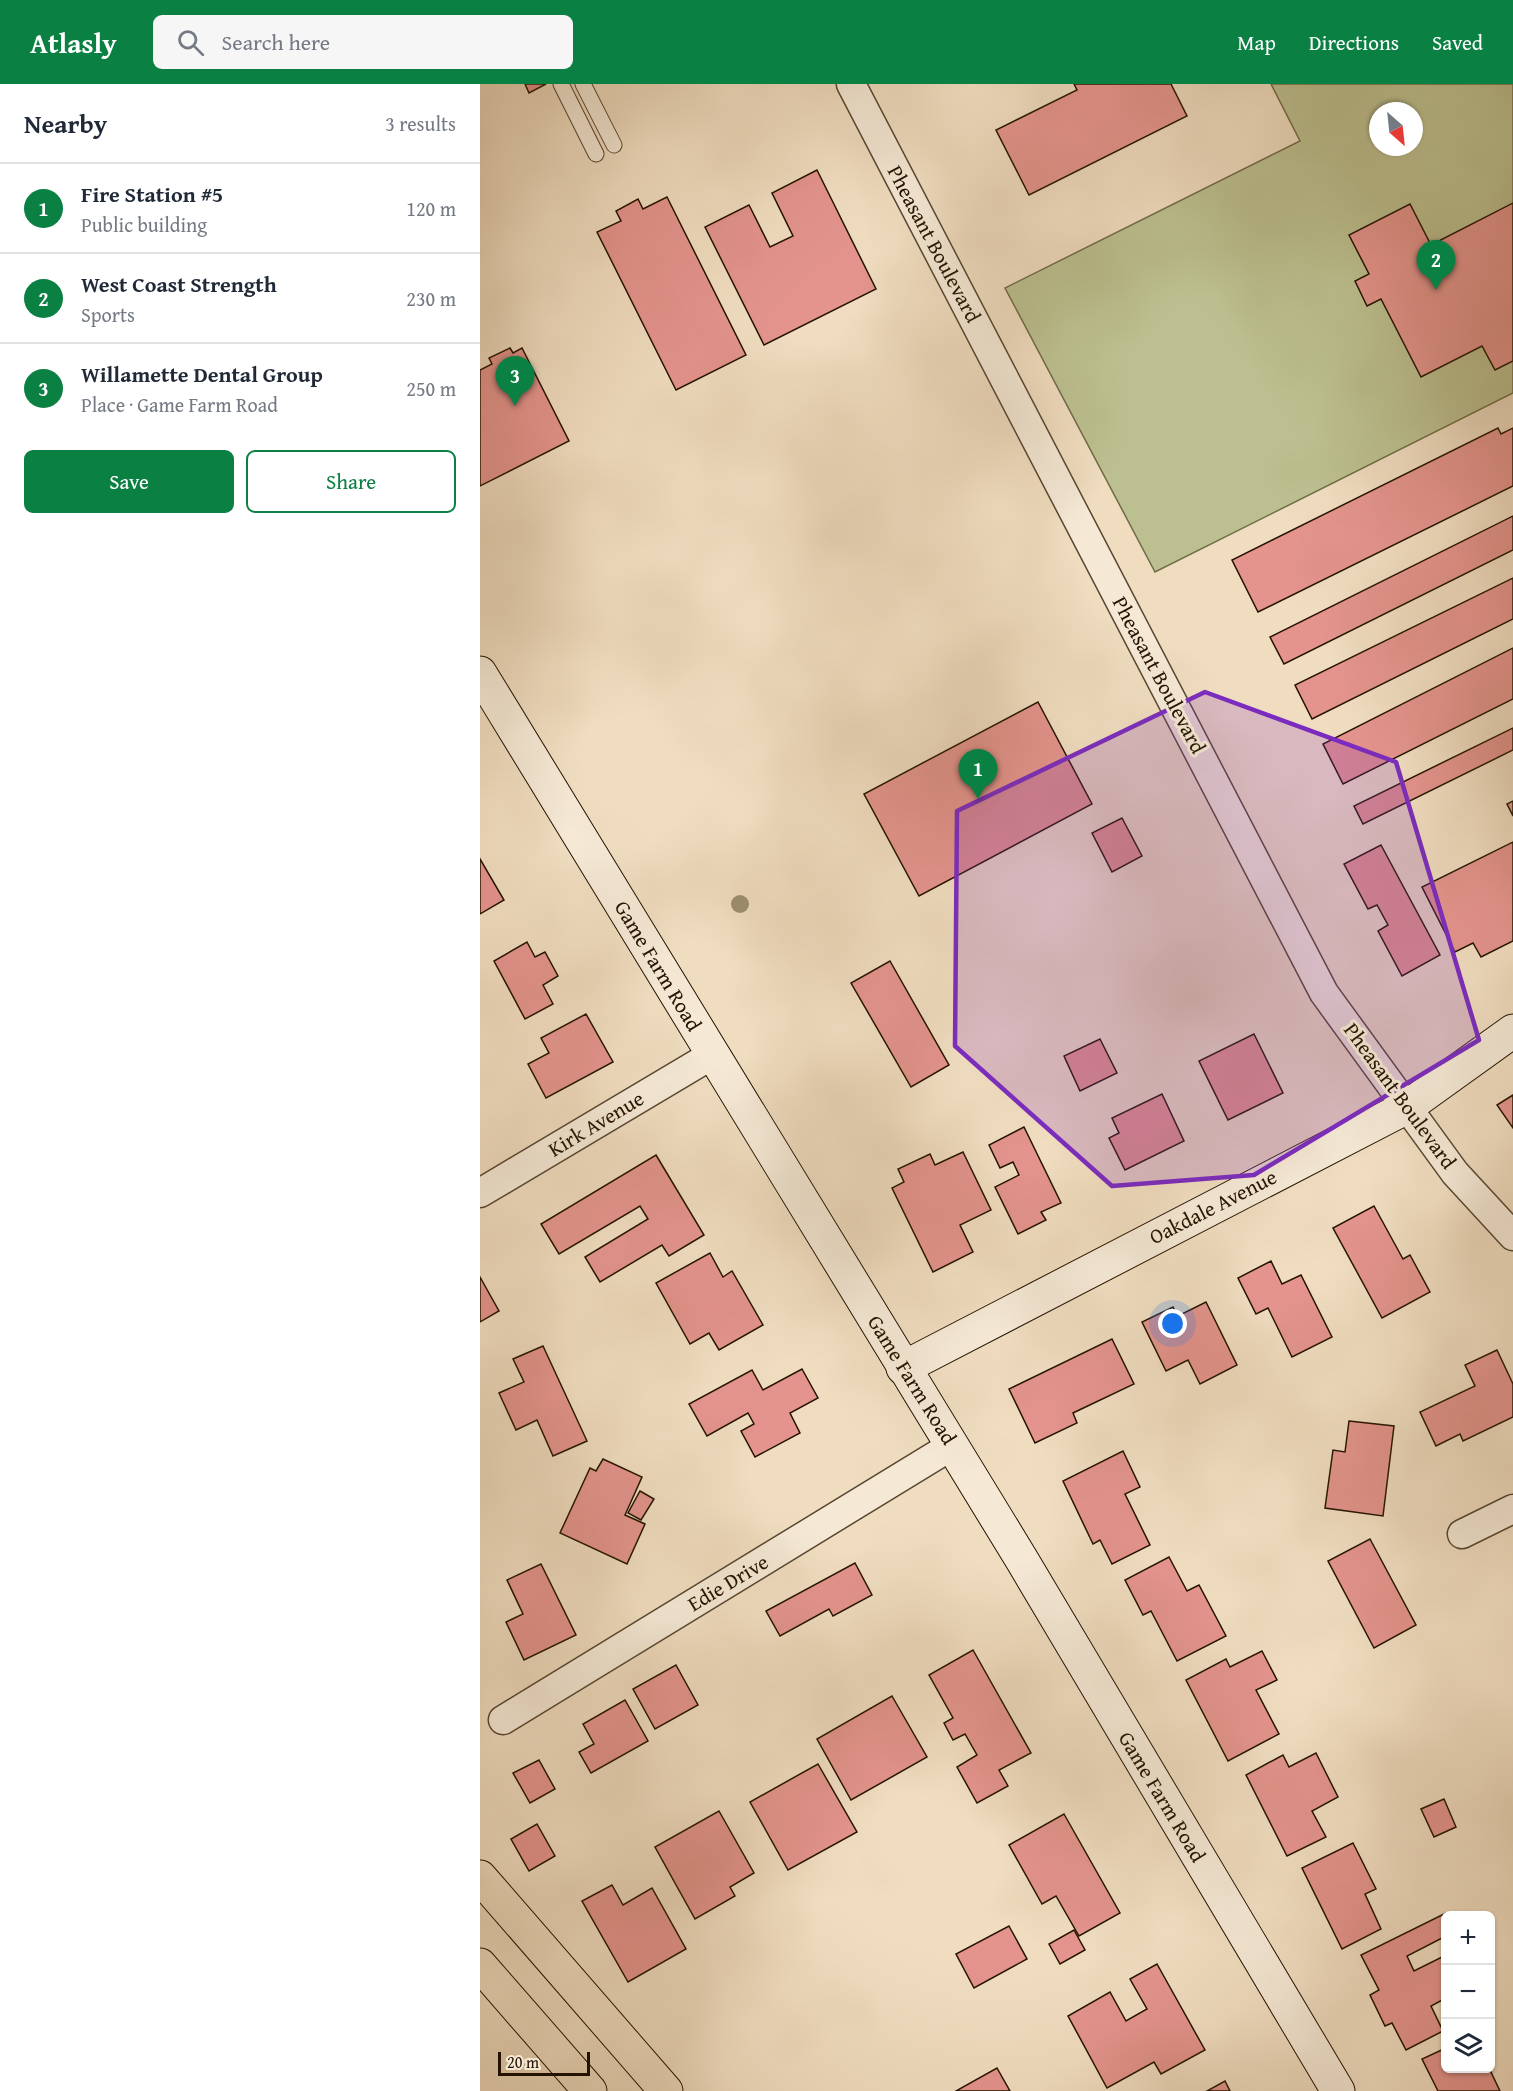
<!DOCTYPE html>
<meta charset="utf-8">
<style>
:root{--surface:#fff;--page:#f6f6f7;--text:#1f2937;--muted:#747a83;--line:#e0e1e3;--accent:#0b8043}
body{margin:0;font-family:"Gentium Book Plus",serif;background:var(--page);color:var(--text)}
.controls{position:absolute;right:18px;bottom:18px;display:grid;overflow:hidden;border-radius:9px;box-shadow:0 2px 4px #0004}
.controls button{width:54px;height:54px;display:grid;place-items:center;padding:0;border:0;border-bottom:2px solid var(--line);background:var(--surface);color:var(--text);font:30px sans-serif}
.compass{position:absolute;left:889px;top:18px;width:54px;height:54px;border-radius:50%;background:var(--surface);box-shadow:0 2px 4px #0004;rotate:153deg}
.scale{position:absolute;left:18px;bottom:15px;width:92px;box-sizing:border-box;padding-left:6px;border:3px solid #241300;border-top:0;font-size:16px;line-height:21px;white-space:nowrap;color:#241300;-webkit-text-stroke:4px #f5e9d6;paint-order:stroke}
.you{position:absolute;left:693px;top:1240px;width:21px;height:21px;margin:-15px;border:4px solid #fff;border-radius:50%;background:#1a73e8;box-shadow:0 0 0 9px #1a73e833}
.badge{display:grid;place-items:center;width:39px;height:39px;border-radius:50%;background:var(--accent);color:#fff;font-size:20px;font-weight:700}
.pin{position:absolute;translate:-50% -50px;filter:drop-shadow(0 2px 3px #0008)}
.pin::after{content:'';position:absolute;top:32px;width:21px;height:18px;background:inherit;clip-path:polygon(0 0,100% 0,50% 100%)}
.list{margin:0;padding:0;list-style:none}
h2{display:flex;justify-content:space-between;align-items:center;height:78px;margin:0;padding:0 24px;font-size:26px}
h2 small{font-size:20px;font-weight:400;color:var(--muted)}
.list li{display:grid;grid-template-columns:39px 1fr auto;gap:18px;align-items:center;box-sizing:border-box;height:90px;padding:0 24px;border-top:2px solid var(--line)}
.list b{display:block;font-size:22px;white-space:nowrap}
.list p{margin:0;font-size:20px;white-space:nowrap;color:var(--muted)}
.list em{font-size:20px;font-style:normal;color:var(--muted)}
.actions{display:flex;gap:12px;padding:18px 24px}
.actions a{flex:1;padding:14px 0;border:2px solid var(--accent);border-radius:9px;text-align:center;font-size:21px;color:var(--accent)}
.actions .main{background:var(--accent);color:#fff}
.icon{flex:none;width:33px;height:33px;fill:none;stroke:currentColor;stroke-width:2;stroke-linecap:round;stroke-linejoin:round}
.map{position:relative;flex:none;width:1033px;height:2007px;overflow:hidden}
header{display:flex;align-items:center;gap:36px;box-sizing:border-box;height:84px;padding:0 30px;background:var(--accent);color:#fff}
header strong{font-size:28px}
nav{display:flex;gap:33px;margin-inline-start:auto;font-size:21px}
.search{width:420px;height:54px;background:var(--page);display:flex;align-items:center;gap:15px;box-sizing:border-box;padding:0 21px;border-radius:9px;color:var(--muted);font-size:22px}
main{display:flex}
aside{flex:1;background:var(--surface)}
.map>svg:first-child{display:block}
.green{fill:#bcc090;stroke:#706a48;stroke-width:1.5;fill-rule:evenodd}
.building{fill:#e4948d;stroke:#241300;stroke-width:1.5}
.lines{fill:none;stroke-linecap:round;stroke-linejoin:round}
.lane-casing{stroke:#574630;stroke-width:17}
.street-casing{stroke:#574630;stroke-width:31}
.secondary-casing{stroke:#241300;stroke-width:35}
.primary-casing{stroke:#241300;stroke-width:35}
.lane{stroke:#f5e9d6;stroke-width:15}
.street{stroke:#f5e9d6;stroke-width:28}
.secondary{stroke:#f5e9d6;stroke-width:33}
.primary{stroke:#f0ddc0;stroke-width:33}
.tree{fill:#9d8f72}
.marked{fill:#7b2cbf;fill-opacity:0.2;stroke:#7b2cbf;stroke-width:4.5;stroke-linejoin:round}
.labels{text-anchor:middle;stroke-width:6;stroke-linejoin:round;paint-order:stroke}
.street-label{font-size:21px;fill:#241300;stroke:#f5e9d6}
</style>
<header>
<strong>Atlasly</strong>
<div class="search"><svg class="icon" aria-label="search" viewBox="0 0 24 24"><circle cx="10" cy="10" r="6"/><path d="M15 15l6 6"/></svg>Search here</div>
<nav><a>Map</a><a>Directions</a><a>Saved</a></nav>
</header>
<main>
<aside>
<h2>Nearby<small>3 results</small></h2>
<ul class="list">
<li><span class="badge">1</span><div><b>Fire Station #5</b><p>Public building</p></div><em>120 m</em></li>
<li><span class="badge">2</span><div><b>West Coast Strength</b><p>Sports</p></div><em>230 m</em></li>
<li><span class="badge">3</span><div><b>Willamette Dental Group</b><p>Place · Game Farm Road</p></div><em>250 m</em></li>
</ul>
<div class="actions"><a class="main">Save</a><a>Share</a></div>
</aside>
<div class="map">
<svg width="1033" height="2007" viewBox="0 0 1033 2007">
<rect width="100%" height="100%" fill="#f0ddc0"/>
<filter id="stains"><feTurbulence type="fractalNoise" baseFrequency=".00333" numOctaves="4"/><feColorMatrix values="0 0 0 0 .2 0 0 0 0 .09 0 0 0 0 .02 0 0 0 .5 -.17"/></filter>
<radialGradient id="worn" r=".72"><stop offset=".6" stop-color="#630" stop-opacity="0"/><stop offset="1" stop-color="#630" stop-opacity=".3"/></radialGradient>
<path class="green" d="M791,0h242v309l-358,179 -150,-284 295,-147zM898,27h36v36h-36z"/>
<g class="building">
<polygon points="45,0 66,0 49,9"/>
<polygon points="594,0 691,0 707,32 549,111 516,46 597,6"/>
<polygon points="337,86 396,205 284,261 225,143 269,121 290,163 313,152 292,109"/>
<polygon points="187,113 266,271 196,306 117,148 141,137 136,127 158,115 163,125"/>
<polygon points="1033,119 1033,277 1015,286 1002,262 941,293 901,215 887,222 875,197 889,190 869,151 930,120 951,161"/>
<polygon points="30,264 33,269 42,264 89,357 0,402 0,286 12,280 9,274"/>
<polygon points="1018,344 1021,350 1033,344 1033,402 778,528 752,476"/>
<polygon points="1033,432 1033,466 804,580 790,553"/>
<polygon points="1033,494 1033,535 832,635 815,601"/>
<polygon points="1033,564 1033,615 863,700 843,660"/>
<polygon points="558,618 612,720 439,812 384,710"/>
<polygon points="1033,644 1033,666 883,740 874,722"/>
<polygon points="1033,717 1033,732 1027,720"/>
<polygon points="642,734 662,772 632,788 612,749"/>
<polygon points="1033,758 1033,857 1001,873 993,859 975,868 942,803"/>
<polygon points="901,761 960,871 922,892 898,847 908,841 897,821 888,825 864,780"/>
<polygon points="0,775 24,816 0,830"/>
<polygon points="47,858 55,873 65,868 78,892 63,901 73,920 45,935 14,877"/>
<polygon points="410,877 469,981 431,1003 371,899"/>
<polygon points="106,930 133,978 66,1014 48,980 69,969 61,954"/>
<polygon points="774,950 803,1009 748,1036 719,977"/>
<polygon points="620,955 637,989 600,1007 584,972"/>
<polygon points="682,1010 704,1057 645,1086 629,1054 639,1049 632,1034"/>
<polygon points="1033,1011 1033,1044 1017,1021"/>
<polygon points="544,1043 581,1119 561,1128 566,1136 538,1150 515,1103 539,1091 533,1078 520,1084 509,1061"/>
<polygon points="483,1068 511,1126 480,1141 493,1168 453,1188 412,1104 424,1098 418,1085 450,1070 455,1081"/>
<polygon points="176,1071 224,1151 189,1172 182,1161 120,1198 105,1173 168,1135 160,1122 79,1170 61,1140"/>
<polygon points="894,1122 923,1175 930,1171 950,1208 902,1234 853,1144"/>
<polygon points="230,1169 243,1193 252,1187 283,1241 239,1266 229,1249 210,1260 176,1199"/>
<polygon points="791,1177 802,1200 821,1191 852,1253 812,1273 788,1224 776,1230 758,1194"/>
<polygon points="0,1193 19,1227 0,1238"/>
<polygon points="726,1218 757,1281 720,1300 708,1276 686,1287 662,1238 693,1223 698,1232"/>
<polygon points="632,1255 654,1300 593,1329 597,1339 555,1359 529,1305"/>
<polygon points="63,1262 107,1357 73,1372 57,1336 36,1346 19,1309 44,1298 33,1275"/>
<polygon points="1017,1266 1033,1300 1033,1333 983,1357 980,1350 956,1362 940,1328 995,1302 985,1281"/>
<polygon points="322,1285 338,1314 310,1329 320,1349 275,1373 261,1347 274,1340 268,1329 227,1352 209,1320 272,1286 283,1306"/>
<polygon points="869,1337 914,1342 903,1432 845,1424 853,1366 865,1368"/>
<polygon points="643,1367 660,1403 645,1410 670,1461 632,1480 620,1456 613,1460 583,1397"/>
<polygon points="123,1375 162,1393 145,1431 165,1440 147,1480 80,1449 110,1384 116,1387"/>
<polygon points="160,1407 174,1415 161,1436 148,1429"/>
<polygon points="890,1455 936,1541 894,1564 848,1477"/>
<polygon points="689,1473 707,1507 719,1501 746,1552 697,1577 671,1527 663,1531 645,1496"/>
<polygon points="375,1479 392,1511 353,1532 349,1525 300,1552 286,1527"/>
<polygon points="61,1480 96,1551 44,1576 26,1538 43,1530 27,1496"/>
<polygon points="493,1566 551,1669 519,1686 528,1702 497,1719 477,1683 497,1671 485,1650 473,1656 464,1639 473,1634 449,1591"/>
<polygon points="782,1567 797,1596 776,1606 799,1650 748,1677 706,1596 746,1575 750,1583"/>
<polygon points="196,1581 218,1621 175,1645 153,1605"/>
<polygon points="412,1612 447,1673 371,1716 337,1655"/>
<polygon points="145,1616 168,1657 111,1689 99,1668 114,1660 103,1640"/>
<polygon points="836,1669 858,1713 832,1727 846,1753 807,1772 766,1691 803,1671 809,1683"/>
<polygon points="59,1676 75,1705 50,1719 33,1689"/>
<polygon points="338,1680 377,1748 308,1786 270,1718"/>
<polygon points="964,1715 976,1743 954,1753 941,1725"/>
<polygon points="239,1727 274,1789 250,1803 255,1812 215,1835 175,1763"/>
<polygon points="584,1730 640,1829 599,1852 576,1812 562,1820 529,1761"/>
<polygon points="57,1740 75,1772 49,1787 31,1755"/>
<polygon points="873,1759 896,1805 885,1810 901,1845 862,1865 822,1784"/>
<polygon points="132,1801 143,1821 172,1804 206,1865 148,1898 102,1817"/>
<polygon points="966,1829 966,1852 927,1872 934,1887 962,1873 966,1881 966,1914 951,1922 963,1947 926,1966 912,1939 905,1942 890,1911 899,1906 881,1871"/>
<polygon points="529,1842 547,1875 494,1904 476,1870"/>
<polygon points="594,1846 605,1866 580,1880 569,1860"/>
<polygon points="677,1880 725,1966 681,1990 674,1978 627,2004 588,1932 630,1908 646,1937 667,1925 650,1895"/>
<polygon points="966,1964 966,1984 1009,1984 1020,2007 958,2007 942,1975"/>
<polygon points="517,1984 530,2007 476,2007"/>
<polygon points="745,1997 750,2007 727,2007"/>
</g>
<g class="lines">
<defs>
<g id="lane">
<polyline points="81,0 116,70"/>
<polyline points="103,0 134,61"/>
</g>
<g id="street">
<polyline points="371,0 844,909 975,1089 1033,1152"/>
<polyline points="0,1109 232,971"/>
<polyline points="982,1450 1033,1425"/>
<polyline points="23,1636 473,1361"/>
</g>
<g id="secondary">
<polyline points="0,589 542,1476 858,2007"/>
<polyline points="423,1284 927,1023 1033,947"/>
</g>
<g id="primary">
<polyline points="0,1793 186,2007"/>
<polyline points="0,1881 110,2007"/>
</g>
</defs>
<use href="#lane" class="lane-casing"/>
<use href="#street" class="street-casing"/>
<use href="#secondary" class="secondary-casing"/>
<use href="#primary" class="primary-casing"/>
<use href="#lane" class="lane"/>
<use href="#street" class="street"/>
<use href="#secondary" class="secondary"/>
<use href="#primary" class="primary"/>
</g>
<circle class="tree" cx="260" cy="820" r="9"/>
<path class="marked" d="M725,608l191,70 83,278 -225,135 -142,11 -157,-140 2,-235z"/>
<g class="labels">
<g class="street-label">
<text transform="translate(454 160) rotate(62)" y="7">Pheasant Boulevard</text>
<text transform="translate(679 591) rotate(62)" y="7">Pheasant Boulevard</text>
<text transform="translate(178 882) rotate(59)" y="7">Game Farm Road</text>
<text transform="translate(920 1012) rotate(54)" y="7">Pheasant Boulevard</text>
<text transform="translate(116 1040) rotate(-31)" y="7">Kirk Avenue</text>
<text transform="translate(733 1123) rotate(-27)" y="7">Oakdale Avenue</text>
<text transform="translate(432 1296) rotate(58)" y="7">Game Farm Road</text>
<text transform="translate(248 1499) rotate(-31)" y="7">Edie Drive</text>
<text transform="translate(682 1713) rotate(59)" y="7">Game Farm Road</text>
</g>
</g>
<rect width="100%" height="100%" filter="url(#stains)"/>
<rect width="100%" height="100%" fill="url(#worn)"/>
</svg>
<div class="controls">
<button>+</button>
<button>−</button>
<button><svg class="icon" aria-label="layers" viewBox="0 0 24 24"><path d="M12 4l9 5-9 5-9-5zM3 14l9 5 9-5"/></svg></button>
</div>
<svg class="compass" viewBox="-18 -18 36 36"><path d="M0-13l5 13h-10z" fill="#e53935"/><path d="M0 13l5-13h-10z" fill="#747a83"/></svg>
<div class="scale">20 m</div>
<div class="you"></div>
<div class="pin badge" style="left:498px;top:715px">1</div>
<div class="pin badge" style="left:956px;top:206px">2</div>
<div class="pin badge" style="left:35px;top:322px">3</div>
</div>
</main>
